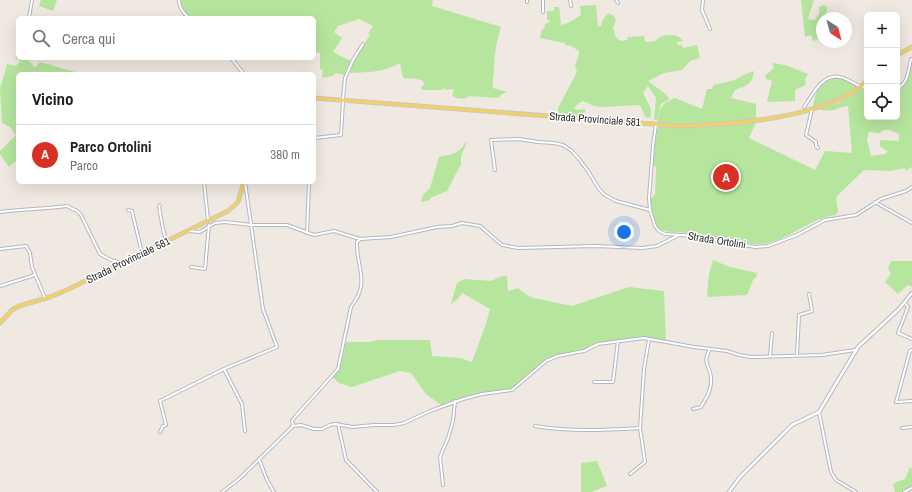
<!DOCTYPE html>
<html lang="it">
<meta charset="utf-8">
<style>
:root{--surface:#fff;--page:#f2f2f2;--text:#202124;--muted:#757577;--line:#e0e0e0;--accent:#d93025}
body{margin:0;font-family:"Archivo Narrow",sans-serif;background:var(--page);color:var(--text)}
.controls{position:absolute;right:12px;top:12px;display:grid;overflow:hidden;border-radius:6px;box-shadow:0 4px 16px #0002}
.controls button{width:36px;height:36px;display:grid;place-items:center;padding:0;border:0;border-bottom:1px solid var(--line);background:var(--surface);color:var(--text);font:20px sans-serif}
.compass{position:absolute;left:816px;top:12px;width:36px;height:36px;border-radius:50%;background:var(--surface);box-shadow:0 4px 16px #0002;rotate:144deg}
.you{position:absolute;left:624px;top:232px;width:14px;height:14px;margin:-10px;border:3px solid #fff;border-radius:50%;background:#1a73e8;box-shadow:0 0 0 6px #1a73e833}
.badge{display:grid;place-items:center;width:26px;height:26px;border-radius:50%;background:var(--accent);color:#fff;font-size:13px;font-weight:700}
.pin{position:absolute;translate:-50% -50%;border:2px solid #fff;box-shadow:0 1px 4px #0006}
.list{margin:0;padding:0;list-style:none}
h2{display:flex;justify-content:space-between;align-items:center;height:52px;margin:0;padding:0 16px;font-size:17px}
h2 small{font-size:13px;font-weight:400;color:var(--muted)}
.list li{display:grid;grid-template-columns:26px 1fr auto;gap:12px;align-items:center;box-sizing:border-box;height:60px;padding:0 16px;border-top:1px solid var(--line)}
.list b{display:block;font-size:15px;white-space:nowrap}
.list p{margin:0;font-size:13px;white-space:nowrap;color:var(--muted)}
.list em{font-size:13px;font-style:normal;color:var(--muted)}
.icon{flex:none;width:22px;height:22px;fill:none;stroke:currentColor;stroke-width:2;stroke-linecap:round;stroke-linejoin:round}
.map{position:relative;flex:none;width:912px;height:492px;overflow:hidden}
.search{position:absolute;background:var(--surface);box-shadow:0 4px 16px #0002;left:16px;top:16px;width:300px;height:44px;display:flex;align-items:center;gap:10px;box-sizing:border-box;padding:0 14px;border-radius:6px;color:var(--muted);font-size:15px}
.panel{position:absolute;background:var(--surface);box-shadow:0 4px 16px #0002;left:16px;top:72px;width:300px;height:112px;border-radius:6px}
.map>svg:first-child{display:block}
.green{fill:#b6e59e;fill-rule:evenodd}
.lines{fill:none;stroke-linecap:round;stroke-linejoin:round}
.minor-casing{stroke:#b4b7c1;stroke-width:4}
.secondary-casing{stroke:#b4b7c1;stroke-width:4.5}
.primary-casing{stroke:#c9c9c9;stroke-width:5}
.minor{stroke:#fff;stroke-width:2}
.secondary{stroke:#fff;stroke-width:2.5}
.primary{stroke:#f2d163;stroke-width:3}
.labels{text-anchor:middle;stroke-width:3;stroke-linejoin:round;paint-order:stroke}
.street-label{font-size:11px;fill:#2e2e2e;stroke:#fff}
</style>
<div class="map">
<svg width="912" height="492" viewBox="0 0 912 492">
<rect width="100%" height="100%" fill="#efe9e1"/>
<g class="green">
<polygon points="41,0 57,0 53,11 39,6"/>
<path d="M181,0h252l-1,6 69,21c-4,14 -7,27 -7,42 0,7 -2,12 -1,19l14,4 -2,1 -5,2 -1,3 -30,-2c-5,4 -11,3 -17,0l2,-6 -2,-1 -6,1 -2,-2 -2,2h-19l-2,-2 3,-4 -1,-3 -6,-2 -14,-1 -3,-15c-17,10 -33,9 -52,10l7,-15 15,-23 -2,-1 5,-8 -14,-7 -21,7 -4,6 8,6 -9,14 18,9 -7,14 -8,-2 -3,3 -11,2 1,-9 -3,1v-17l-6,-1v-34h-124l-8,-9z"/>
<polygon points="801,0 814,0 808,19 812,20 815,20 819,14 819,7 824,5 827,7 826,15 828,18 822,18 822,38 813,41 811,35 805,37"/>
<path d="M596,5l2,21h3c2,-7 3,-9 8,-13l2,2h3l2,6 -3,6c2,9 3,16 14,13l1,-3 16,-1 1,6 11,-1c6,-8 13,-6 22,-5l5,5 -6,1v3h4l2,3 14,-3 3,13 -10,3 -8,9 -18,3 -16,8 15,11 7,7 -9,5 -4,16h-3l2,-22 -8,-12 -5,7 8,16v8l-3,1 -3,-2 -5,-11 -38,2 -8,-1 -11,-5 -5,3 -4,4 3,2 8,-1v3c-6,4 -16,2 -24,2l-1,2 -2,-4v-4l19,-36 -2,-6 4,-12v-3l-8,-5 -5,-1 -2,-2 -24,-5 2,-9h2l1,-5 5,-2v-2h-3v-9h7v-4h5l2,18c4,0 16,-7 20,-10l-1,-9z"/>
<polygon points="18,52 18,58 27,58 34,67 36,67 40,62 79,73 85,73 85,74 18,74 18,159 9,167 0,154 0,151 16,135 10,127 2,123 0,89 7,64 16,66 20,61 15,58"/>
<path d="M912,58v110l-1,-1 -5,4 -1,-3 -14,3 -27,-1 -28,27 2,15 -2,3c-24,3 -44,22 -68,28 -21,5 -48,-7 -69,-9 -13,-2 -27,0 -40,-5 -5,-9 -9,-21 -8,-31l4,-3 1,-25v-3l-3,-2 2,-23 3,-15 39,1 59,-6 -7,16 66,32 10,-19 27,2 -4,-47c-14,2 -12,7 -30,3l21,-6 22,-14 6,1v27h30v-27c12,-7 12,-19 15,-32zM883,130h6l10,4v5l-1,2 -18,-1v6l7,5v2l-2,1 -14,2 -4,-17 2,-7 11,1z"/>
<polygon points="772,63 785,65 808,74 805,79 806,85 795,90 795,101 767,102 772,81 766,79 765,76 774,68"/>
<path d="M754,71c-2,14 -7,14 -19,19l-4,8 25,6v15l-64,6 -35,-2c4,-16 2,-18 18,-25l27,11 5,-20h5l1,-4 22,-5 8,-5z"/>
<path d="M836,77l5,1 15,8v2c-14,10 -27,15 -43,19 3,-17 5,-24 23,-30z"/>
<path d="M467,142l-6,14v8l-14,27 -17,7v2l-9,2 2,-7 7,-7 9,-31c11,-3 19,-2 26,-14z"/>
<polygon points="713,260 730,267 757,273 757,276 753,280 747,295 707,297 709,274"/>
<polygon points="891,261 912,261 912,287 908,285 898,294 885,282 891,274 888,268"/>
<path d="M502,276h5l1,15 10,-3 10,8 6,2 38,8 57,-19 35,4 2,52 -22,-5h-13l-34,5 -19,9 -16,2 -14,4 -40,33c-24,-1 -45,7 -67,14l-15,-11 -15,-21 -11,-2 -48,16 -13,-4 -7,-6 9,-12 5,-23h25l6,-2h53l2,16 28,2 12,4 14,-38 4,-15 -28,-16 -4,6 -7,5 6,-21 7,-4 27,2z"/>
<polygon points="597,461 607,486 591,492 581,492 581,463"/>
<polygon points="910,467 912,469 912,487 902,492 895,492 893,485 896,482 905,479"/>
</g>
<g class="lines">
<defs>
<g id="minor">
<path d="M179,0c0,8 4,13 10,18"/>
<polyline points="527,0 527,2"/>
<polyline points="570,0 571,6"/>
<polyline points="616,0 618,3"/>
<polyline points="703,0 702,10 710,29"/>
<polyline points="543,12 543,0"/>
<polyline points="29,18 32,0"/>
<polyline points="231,58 244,74"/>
<polyline points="862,86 867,88"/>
<path d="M897,89c12,-7 11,-18 14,-30"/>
<polyline points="343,99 345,78 353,60 363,44"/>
<path d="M804,107c8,-11 18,-34 36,-30 6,1 13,6 19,9"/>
<polyline points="812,109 806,135 816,142 816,146 818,148"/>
<polyline points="656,124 653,146 649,198 650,210 655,226 659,231 665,234 695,236 755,247 768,246 797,235 825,220 856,215 881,199 906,191 912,187"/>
<polyline points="314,138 341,135 343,101"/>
<polyline points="495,170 491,140 519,139 538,142 554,143 563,145 572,151 579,159 588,171 599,189 605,195 616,201 650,210"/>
<polyline points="204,182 208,220"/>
<polyline points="875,202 912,223"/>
<polyline points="160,205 159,207 163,229 166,241"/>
<polyline points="128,210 132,211 142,253"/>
<path d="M0,212c22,-3 45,-3 67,-6l10,5 4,4 19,39 11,6 11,3"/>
<polyline points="189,231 200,232 215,223 225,222 252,225 287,225 314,235 334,231 360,239"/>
<polyline points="307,233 309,182"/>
<polyline points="0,249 26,246 30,253 32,267 45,298"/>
<polyline points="191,267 205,269 209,225"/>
<polyline points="0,286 35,275"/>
<polyline points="905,303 908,307 898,333 912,339"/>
<polyline points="912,350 910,351 896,402 912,401"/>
<polyline points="797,355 799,315 812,311 809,294"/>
<polyline points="770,356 772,333"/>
<polyline points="224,369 242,404 245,431"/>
<polyline points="594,382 613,382 618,341"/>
<path d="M693,409l8,-2c6,-10 11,-18 10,-30 -2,-14 -9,-13 -1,-28"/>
<polyline points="819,412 831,472 836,480 856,492"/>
<polyline points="338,424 346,460 377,492"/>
<path d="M293,426l-1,-5 3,-4 43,-48 13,-62c20,-25 5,-39 6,-65l3,-3 31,-2 46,-10 15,-1 10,-3 18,3 22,19 16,3 77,-2 48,2 14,-2 22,-11"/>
<path d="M535,426c35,6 70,4 105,2"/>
<polyline points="902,428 912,427"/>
<polyline points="160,432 163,426 166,425 160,401 224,369 277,347 263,309 245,182"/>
<polyline points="259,459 267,480 274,492"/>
<polyline points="630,474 645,462 640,428 644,369 649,339"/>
<polyline points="443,485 440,457 448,438 453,421 455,401"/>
<polyline points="222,492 239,479 293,426 301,425 314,429 322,429 330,425 335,424 353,427 374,425 394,425 404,423 430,411 463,399 482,394 512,390 546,361 558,356 584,351 598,344 644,338 694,347 727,351 739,355 751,357 822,355 855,350"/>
<polyline points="904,492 912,488"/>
</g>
<polyline id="secondary" points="729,492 740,477 792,425 819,412 858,347 899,309 912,293"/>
<g id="primary">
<polyline points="897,55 912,47"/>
<path d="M314,98l365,28c52,-1 150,-8 188,-45"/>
<polyline points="0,323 12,310 19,306 50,297 69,289 228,211 238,202 244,182"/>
</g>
</defs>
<use href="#minor" class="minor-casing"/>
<use href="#secondary" class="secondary-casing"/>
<use href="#primary" class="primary-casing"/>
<use href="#minor" class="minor"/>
<use href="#secondary" class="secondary"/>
<use href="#primary" class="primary"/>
</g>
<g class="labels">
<g class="street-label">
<text transform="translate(595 119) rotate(4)" y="4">Strada Provinciale 581</text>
<text transform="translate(717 240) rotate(9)" y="4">Strada Ortolini</text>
<text transform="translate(128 260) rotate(-26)" y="4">Strada Provinciale 581</text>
</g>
</g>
</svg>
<div class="controls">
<button>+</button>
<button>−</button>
<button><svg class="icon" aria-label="locate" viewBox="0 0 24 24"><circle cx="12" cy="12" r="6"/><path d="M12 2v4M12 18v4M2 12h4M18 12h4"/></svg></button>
</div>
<svg class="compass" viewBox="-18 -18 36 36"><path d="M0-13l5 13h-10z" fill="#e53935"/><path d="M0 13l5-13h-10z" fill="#757577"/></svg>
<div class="you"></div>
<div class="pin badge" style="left:726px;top:177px">A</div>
<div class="search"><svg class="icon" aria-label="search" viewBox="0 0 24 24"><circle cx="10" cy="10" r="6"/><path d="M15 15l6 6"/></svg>Cerca qui</div>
<section class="panel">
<h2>Vicino<small></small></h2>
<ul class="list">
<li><span class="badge">A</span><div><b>Parco Ortolini</b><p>Parco</p></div><em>380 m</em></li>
</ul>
</section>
</div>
